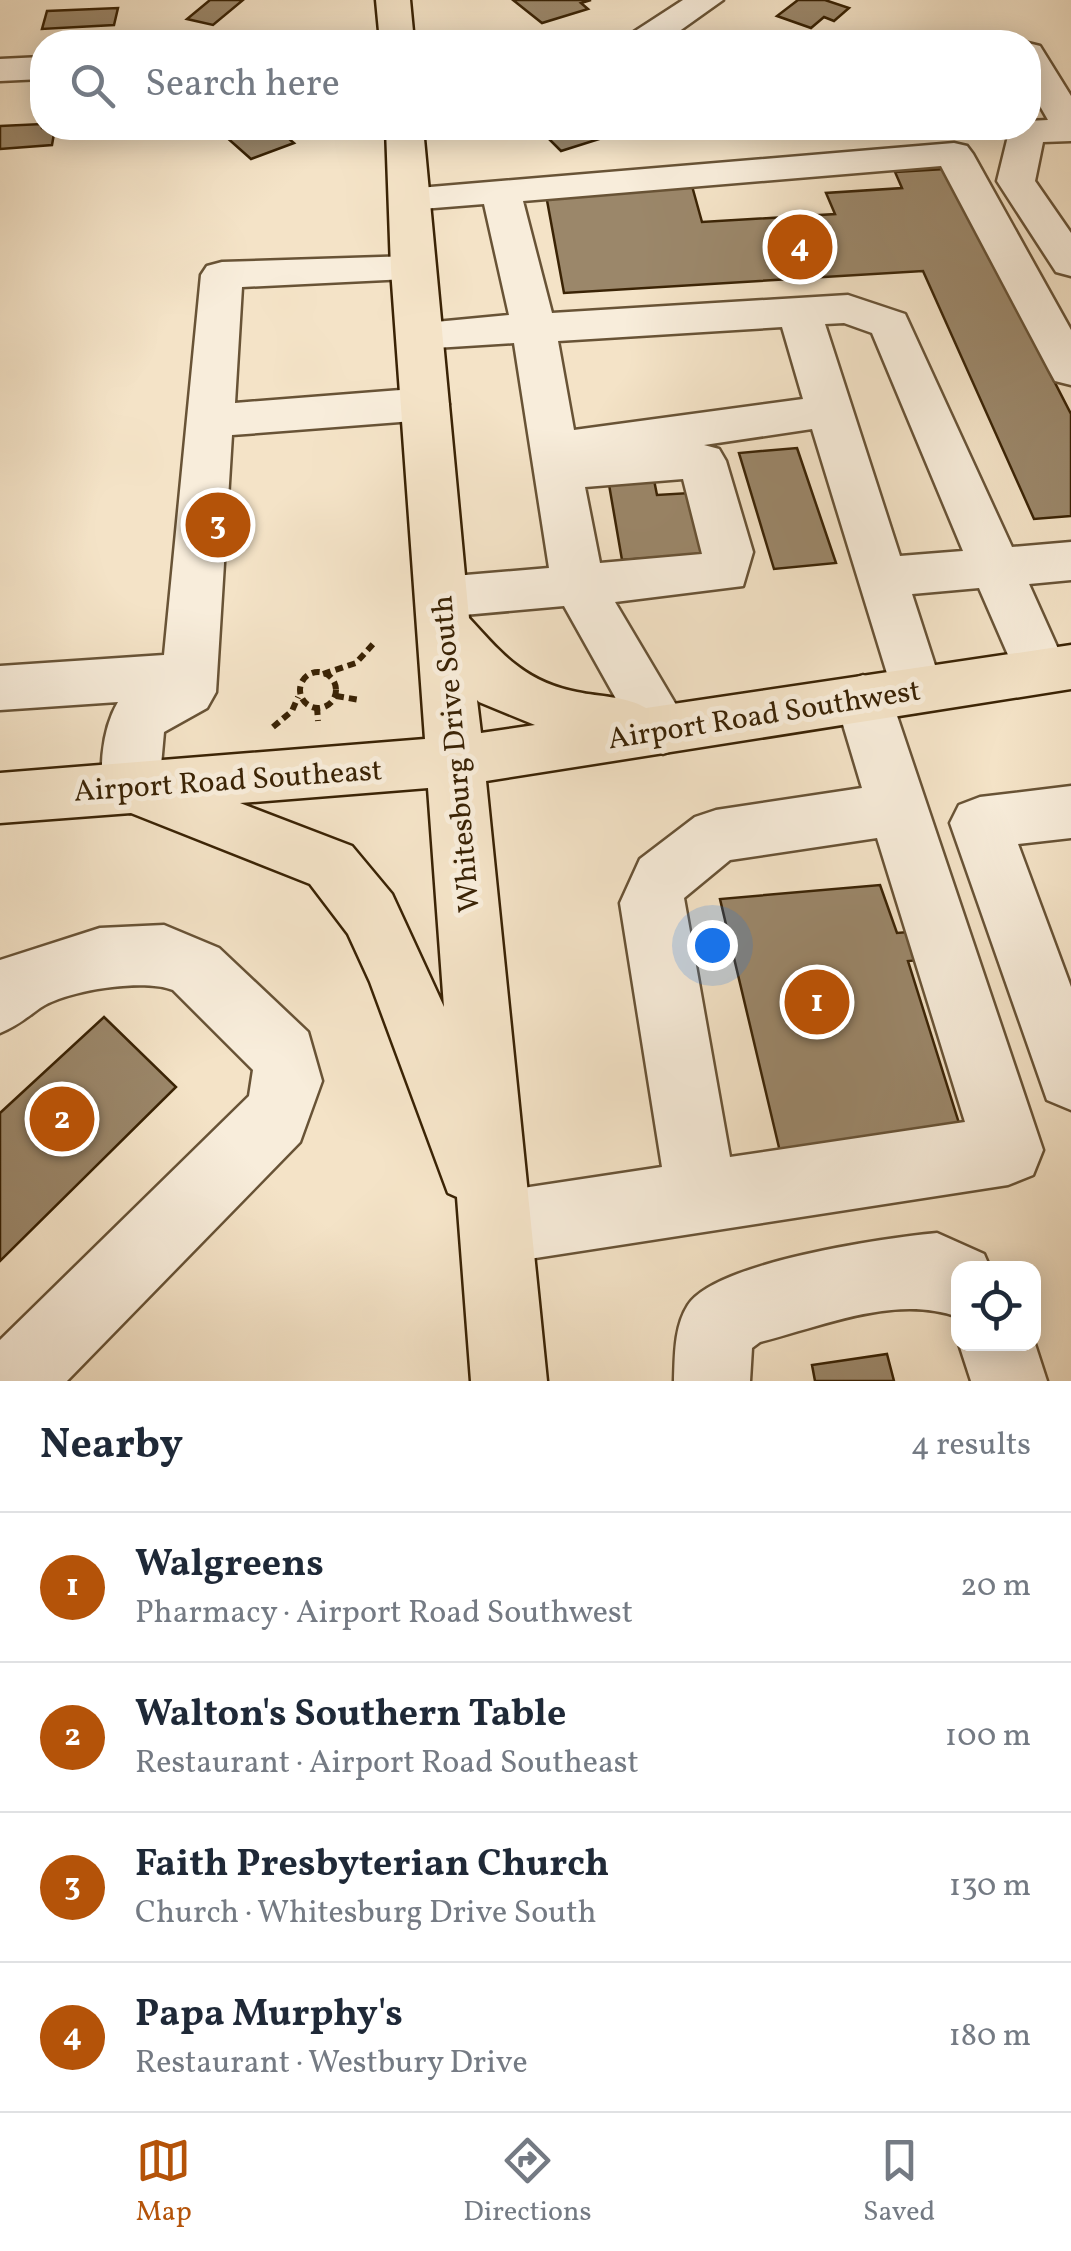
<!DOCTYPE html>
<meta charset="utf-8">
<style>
:root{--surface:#fff;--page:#f2f2f3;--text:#1f2937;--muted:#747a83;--line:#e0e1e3;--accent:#b45309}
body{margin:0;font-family:Vollkorn,serif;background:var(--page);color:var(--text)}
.controls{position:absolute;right:30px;bottom:30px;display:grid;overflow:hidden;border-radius:20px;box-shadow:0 5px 25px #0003}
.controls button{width:90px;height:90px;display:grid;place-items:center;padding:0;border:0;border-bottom:2px solid var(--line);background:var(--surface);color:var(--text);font:50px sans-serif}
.you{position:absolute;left:712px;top:945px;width:35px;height:35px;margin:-25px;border:8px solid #fff;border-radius:50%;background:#1a73e8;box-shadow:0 0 0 15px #1a73e833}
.badge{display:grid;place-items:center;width:65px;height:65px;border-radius:50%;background:var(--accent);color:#fff;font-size:32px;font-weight:700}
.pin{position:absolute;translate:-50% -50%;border:5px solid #fff;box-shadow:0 2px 10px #0006}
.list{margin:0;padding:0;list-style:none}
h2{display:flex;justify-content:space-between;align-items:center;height:130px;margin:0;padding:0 40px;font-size:42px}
h2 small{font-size:32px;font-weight:400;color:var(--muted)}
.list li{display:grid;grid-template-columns:65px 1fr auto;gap:30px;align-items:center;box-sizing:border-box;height:150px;padding:0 40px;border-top:2px solid var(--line)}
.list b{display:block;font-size:38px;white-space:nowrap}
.list p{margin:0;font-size:32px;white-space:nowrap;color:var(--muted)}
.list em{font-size:32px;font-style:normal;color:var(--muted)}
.icon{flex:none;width:55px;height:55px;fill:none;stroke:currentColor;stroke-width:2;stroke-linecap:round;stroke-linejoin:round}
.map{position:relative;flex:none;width:1071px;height:1381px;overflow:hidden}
.search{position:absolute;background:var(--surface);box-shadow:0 5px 25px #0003;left:30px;right:30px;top:30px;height:110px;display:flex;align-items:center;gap:25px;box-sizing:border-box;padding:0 35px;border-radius:40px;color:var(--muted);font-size:38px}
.sheet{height:730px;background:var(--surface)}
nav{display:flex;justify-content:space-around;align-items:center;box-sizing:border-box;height:140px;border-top:2px solid var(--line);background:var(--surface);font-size:28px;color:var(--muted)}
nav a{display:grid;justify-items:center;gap:5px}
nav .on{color:var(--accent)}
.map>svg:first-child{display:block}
.building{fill:#9b876a;stroke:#3a2305;stroke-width:2.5}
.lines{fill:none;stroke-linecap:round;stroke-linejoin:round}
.minor-casing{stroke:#685336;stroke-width:5}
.major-casing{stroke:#3a2305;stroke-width:5}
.path{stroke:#3a2305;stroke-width:6;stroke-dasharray:8 5;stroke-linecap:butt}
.minor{fill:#f8eddb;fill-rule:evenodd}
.major{fill:#f4e3c7;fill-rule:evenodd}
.labels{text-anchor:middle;stroke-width:10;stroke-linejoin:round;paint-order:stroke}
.street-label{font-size:30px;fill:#3a2305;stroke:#f8eddb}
</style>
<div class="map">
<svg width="1071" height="1381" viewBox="0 0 1071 1381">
<rect width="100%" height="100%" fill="#f4e3c7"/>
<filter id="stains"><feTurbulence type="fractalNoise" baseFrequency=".002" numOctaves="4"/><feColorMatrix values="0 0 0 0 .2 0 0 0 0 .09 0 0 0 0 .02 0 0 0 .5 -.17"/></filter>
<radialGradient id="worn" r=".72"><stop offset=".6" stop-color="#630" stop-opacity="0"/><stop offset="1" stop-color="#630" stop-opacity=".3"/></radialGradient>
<g class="building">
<polygon points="210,0 243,0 213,25 187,19"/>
<polygon points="513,0 591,0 581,3 588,9 542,23"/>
<polygon points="798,0 825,0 849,8 834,21 824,17 811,28 777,16"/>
<polygon points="118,8 114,25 42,29 47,11"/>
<polygon points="42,124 42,128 55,128 52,145 0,149 0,126"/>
<polygon points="78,128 166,128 76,137"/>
<polygon points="216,128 276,128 294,143 251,159"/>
<polygon points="547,128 629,128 631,129 561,151 540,130"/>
<polygon points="945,169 1071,414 1071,516 1034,519 923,271 564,293 546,195 692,186 702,222 835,214 826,193 902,188 895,172"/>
<polygon points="797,448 836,563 774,569 739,453"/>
<polygon points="652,470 657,495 690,493 704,554 622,560 607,473"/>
<polygon points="880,885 897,933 932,930 942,958 908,961 963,1136 781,1156 720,899"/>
<polygon points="104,1017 176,1087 0,1261 0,1113"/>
<polygon points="887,1354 894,1381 815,1381 812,1365"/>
</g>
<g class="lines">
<defs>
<g id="minor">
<polygon points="683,0 723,0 664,42 624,42 629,35"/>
<polygon points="1028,43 1040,46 1071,96 1071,141 1043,142 1035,181 1071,233 1071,276 1056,272 997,181 1010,128 1028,128 1028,121 1048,120 1028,85"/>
<polygon points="42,57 42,79 0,81 0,59"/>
<path d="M954,143l13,3 6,8 98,176v55l-16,-4 -6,-11 -108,-204 -418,35 29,112 296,-18 57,19 107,233 59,-5v38l-42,4 39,87 -8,16 -19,6 -19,-6 -43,-99 -67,6 31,96 -8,16 -19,7 -19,-7 -85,-277 -108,16 15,4 7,12 27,91 -10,34 -128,16 76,128 -8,17 -20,7 -20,-7 -79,-141 -122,11 -18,-6 -8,-14 8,-14 18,-6 107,-9 -35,-225 -95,6 -15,-4 -7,-10 7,-10 105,-10 -25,-111 -75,6 -14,-4 -6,-8 6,-8zM844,323l28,10 91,218 -63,5 -75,-232zM782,327l21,72 -229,31 -16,-89zM683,479l19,75 -102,9 -15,-76z"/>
<path d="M412,256l15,4 6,9 -6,9 -185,9 -7,116 191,-15 16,5 7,11 -7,11 -16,5 -194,15 -16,257 -9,16 -43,24 -5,56 -8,18 -21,7 -21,-7c-13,-28 -7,-77 9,-104l-118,8v-44l164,-11 37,-380 6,-9 15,-4z"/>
<path d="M863,675l20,7 8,16 152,452 -10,25 -25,10 -512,79 -25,-11 -11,-25 11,-25 25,-11 166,-25 -42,-264 20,-44 55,-42 21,-7 146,-22 -27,-90 8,-16zM877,838l88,284 -235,35 -46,-259 46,-38z"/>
<polygon points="1071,786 1071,838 1018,844 1071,987 1071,1110 1047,1100 950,823 959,805 980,797"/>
<path d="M164,925l55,23 89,84 14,49 -22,61 -233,239h-67v-41l249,-244 4,-26 -80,-80c-28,-12 -107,0 -133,18 -14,10 -23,18 -40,25v-73l100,-32z"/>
<path d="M937,1233l47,21 6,14h-32v49c-62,-23 -135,9 -198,25l-8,6 -2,33h-76c1,-25 0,-54 14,-76 28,-43 197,-67 249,-72z"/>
<polygon points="1034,1341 1047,1381 971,1381 959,1344"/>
</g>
<g id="major">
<polygon points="376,0 410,0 414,42 380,42"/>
<path d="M386,128h37l46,490c33,36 56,64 108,74 23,5 49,4 69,16l425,-63v44l-585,92 61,600h-76l-14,-184 -9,-4 -78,-211 -22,-48 -38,-50 -179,-71 -131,10v-50l425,-34 -34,-470zM477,700l2,2 56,23 -54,8zM428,788l16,219 -52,-113 -40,-48 -112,-43z"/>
</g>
</defs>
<use href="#minor" class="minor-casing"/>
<use href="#major" class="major-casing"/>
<g class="path">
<circle cx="318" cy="690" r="18"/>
<polyline points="323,674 356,663 374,643"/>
<polyline points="336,696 360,700"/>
<polyline points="317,707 318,721"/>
<polyline points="273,727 292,711 298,697"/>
</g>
<use href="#minor" class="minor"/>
<use href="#major" class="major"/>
</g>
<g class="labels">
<g class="street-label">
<text transform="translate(764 714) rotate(-9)" y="10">Airport Road Southwest</text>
<text transform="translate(455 754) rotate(-95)" y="10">Whitesburg Drive South</text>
<text transform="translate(228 780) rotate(-4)" y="10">Airport Road Southeast</text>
</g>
</g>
<rect width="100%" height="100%" filter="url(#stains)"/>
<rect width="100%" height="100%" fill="url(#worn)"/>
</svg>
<div class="controls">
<button><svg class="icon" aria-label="locate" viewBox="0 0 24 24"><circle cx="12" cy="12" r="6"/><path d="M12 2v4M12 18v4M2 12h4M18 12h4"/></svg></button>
</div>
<div class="you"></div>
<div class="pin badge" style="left:817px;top:1002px">1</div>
<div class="pin badge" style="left:62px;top:1119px">2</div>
<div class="pin badge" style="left:218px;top:525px">3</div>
<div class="pin badge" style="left:800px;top:247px">4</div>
<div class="search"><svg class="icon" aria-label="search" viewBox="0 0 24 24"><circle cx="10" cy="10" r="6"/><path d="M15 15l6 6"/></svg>Search here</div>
</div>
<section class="sheet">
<h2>Nearby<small>4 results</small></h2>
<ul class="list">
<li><span class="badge">1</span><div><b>Walgreens</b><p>Pharmacy · Airport Road Southwest</p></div><em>20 m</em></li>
<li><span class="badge">2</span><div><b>Walton's Southern Table</b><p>Restaurant · Airport Road Southeast</p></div><em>100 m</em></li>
<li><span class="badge">3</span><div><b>Faith Presbyterian Church</b><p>Church · Whitesburg Drive South</p></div><em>130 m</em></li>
<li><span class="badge">4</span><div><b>Papa Murphy's</b><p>Restaurant · Westbury Drive</p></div><em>180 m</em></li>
</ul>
</section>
<nav>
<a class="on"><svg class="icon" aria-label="map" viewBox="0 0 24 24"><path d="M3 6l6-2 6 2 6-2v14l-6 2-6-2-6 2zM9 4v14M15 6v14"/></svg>Map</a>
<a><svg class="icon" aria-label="directions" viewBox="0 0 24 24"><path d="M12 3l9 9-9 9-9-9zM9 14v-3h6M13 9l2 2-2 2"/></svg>Directions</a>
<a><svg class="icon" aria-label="saved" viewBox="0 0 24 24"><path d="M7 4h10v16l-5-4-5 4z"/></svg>Saved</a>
</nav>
